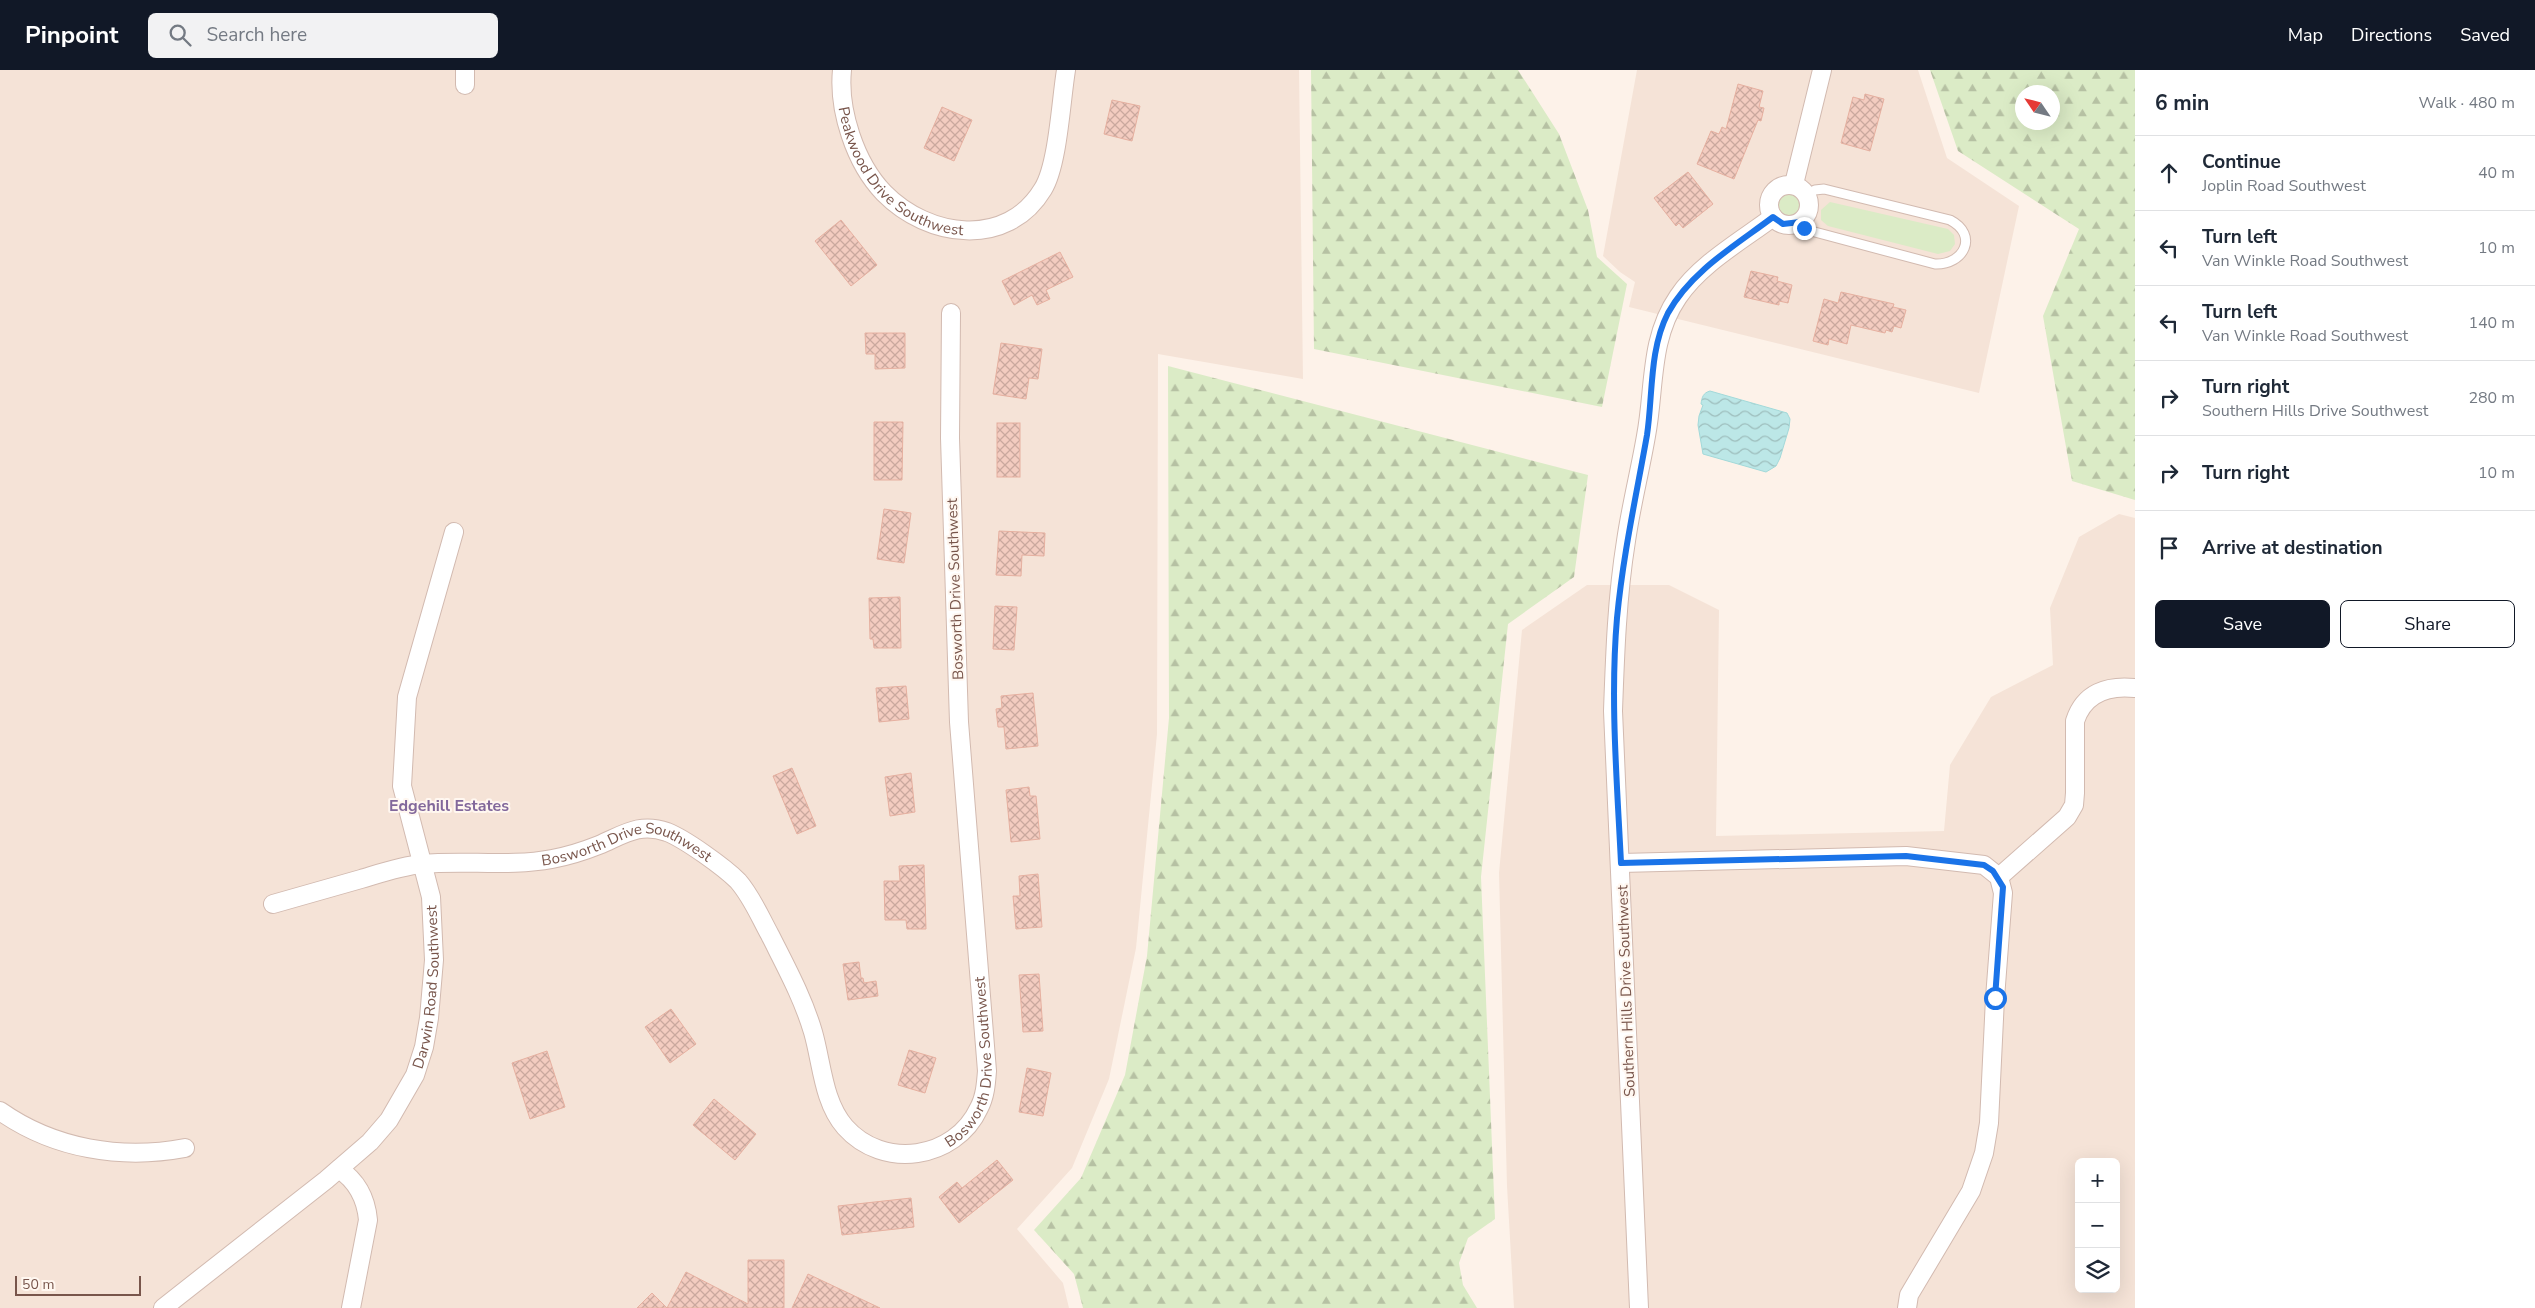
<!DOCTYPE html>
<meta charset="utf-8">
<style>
:root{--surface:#fff;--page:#f2f2f3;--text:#1f2937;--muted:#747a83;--line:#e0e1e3;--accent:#111827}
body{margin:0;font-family:"Nunito Sans",sans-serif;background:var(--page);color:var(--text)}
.controls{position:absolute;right:15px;bottom:15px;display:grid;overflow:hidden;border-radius:8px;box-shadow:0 5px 20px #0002}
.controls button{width:45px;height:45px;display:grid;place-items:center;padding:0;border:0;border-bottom:1px solid var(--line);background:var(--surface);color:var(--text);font:25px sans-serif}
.compass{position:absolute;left:2015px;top:15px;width:45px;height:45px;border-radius:50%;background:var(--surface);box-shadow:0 5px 20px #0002;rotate:305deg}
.scale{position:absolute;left:15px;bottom:12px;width:126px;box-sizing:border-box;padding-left:5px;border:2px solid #78554b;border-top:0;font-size:14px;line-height:18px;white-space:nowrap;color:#78554b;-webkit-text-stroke:4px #fff7f0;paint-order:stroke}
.stop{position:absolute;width:15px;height:15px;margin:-11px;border:4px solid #1a73e8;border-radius:50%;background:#fff}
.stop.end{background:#1a73e8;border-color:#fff;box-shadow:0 1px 5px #0008}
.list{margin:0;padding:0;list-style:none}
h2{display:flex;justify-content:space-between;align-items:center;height:65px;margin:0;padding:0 20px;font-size:21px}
h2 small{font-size:16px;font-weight:400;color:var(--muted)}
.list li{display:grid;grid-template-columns:32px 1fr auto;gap:15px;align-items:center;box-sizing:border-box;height:75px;padding:0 20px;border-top:1px solid var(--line)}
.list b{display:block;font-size:19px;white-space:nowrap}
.list p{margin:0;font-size:16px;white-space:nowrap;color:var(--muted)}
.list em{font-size:16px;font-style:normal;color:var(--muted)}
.actions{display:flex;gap:10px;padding:15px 20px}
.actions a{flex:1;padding:11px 0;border:1px solid var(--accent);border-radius:8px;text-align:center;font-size:18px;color:var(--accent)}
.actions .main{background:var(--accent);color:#fff}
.icon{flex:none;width:28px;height:28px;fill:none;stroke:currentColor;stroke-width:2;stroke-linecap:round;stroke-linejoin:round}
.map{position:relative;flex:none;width:2135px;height:1238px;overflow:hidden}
header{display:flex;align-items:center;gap:30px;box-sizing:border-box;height:70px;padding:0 25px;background:var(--accent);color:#fff}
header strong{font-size:24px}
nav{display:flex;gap:28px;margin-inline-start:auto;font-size:18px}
.search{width:350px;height:45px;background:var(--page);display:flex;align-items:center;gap:12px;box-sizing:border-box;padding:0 18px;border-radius:8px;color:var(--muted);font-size:19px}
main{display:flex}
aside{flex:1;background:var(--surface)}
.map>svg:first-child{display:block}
.residential{fill:#f5e3d7;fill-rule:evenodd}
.grass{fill:#dbebc6}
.forest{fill:url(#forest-firs);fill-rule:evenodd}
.water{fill:url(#water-waves);stroke:#a2d9d9}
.building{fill:url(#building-cross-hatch);stroke:#e6b0a0}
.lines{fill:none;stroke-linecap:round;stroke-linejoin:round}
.lane-casing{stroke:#d2bab0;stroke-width:11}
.street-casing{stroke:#d2bab0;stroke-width:20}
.lane{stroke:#fff;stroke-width:9}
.street{stroke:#fff;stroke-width:18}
.route{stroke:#1a73e8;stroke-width:6}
.labels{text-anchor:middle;stroke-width:4;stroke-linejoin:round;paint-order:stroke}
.street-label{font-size:15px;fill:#78554b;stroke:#fff7f0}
.neighbourhood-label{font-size:16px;font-weight:bold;fill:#82689b;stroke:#fff7f0}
</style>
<header>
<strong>Pinpoint</strong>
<div class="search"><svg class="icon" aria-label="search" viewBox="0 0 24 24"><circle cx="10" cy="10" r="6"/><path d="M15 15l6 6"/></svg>Search here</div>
<nav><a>Map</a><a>Directions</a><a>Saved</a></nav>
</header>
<main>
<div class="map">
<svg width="2135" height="1238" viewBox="0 0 2135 1238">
<defs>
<pattern id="forest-firs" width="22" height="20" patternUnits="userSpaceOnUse" patternTransform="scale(1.25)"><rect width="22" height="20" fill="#dbebc6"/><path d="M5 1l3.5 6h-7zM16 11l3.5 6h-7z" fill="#b6c1a3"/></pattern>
<pattern id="water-waves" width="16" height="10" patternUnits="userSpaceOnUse" patternTransform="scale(1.25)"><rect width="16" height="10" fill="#bce7e7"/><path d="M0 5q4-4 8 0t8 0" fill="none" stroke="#9ebebd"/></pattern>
<pattern id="building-cross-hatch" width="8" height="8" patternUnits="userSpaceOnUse" patternTransform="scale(1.25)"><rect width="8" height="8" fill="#f3ccc0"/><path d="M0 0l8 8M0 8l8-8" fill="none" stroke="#caa89e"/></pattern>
</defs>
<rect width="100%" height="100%" fill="#fdf2e9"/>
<g class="residential">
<polygon points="0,0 1299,0 1303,309 1158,284 1157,664 1136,878 1109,1009 1072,1098 1017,1159 1063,1213 1069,1238 0,1238"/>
<polygon points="1637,0 1918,0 1947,88 2019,136 1979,323 1629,237 1635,212 1620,202 1603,186"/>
<path d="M2119,444l16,4v790h-621l-7,-122 -8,-313 23,-243 65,-45h82l50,25 -3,226 228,-5 6,-66 41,-68 62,-32 -3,-57 29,-71zM2079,1092h37v127h-37z"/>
</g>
<g class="grass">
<circle cx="1790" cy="135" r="13"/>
<polygon points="1830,132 1948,159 1954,165 1955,174 1950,181 1938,184 1828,156 1821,150 1821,140"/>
</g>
<g class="forest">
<polygon points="1311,0 1518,0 1559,64 1588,140 1597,187 1627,214 1602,337 1314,279"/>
<path d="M1930,0h205v430l-63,-19 -29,-165 36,-87 -121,-78zM2052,22v30h-30v-30z"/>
<polygon points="1168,296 1588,405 1574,507 1508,554 1481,807 1495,1149 1468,1168 1459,1193 1463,1215 1477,1238 1083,1238 1074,1204 1034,1160 1081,1108 1125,1005 1147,886 1169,648"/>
</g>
<path class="water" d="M1710,321l77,22 3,6 -1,9 -9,30 -4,8 -10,6 -63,-18 -5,-29 1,-9 4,-11 -2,-1c1,-7 2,-11 9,-13z"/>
<g class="building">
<polygon points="1738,14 1763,21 1759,37 1764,38 1761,51 1758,50 1734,109 1697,94 1711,61 1719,64 1722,57 1726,59"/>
<polygon points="1865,24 1884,29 1870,81 1841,73 1853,27 1864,30"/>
<polygon points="1112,30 1140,36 1132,71 1104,64"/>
<polygon points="942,37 972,50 954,91 924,78"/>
<polygon points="1688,102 1713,134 1683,158 1679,153 1676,156 1654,128"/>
<polygon points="841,150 877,195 851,216 815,171"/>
<polygon points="1060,182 1073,207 1046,220 1050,229 1037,235 1032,225 1014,235 1002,211"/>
<polygon points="1751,201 1778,207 1777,211 1792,215 1788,233 1779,231 1779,235 1744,227"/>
<polygon points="1841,222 1894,234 1893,237 1906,240 1901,258 1894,256 1892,262 1886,260 1885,263 1851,255 1847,274 1829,269 1828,275 1813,271 1824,229 1838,233"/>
<polygon points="865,263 905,263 905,298 875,299 875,284 866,284"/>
<polygon points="1001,273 1042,279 1038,309 1029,308 1026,329 993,324"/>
<polygon points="874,352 903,352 902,410 874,410"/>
<rect x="997" y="353" width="23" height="54"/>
<polygon points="884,439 911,443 904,493 877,489"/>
<polygon points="999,461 1045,463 1044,486 1022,485 1021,506 996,505"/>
<polygon points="900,527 901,578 874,578 873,569 870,569 869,528"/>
<polygon points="995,536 1017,537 1014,580 993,579"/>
<polygon points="906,616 909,649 879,652 876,618"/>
<polygon points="1033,623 1038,676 1006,679 1004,657 998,657 996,639 1002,638 1001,626"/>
<polygon points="792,698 816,756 797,764 773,706"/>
<polygon points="911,703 915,742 890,746 885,707"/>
<polygon points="1029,717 1030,726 1036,726 1040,769 1011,772 1006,720"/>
<polygon points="924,795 926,859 907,859 906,850 885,850 884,811 900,811 899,796"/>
<polygon points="1038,804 1042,857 1016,859 1013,826 1020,826 1019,806"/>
<polygon points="859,892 861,908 863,908 864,913 876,911 878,926 848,930 843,894"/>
<polygon points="1039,904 1043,961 1023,962 1019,905"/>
<polygon points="671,939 696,974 670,993 645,957"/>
<polygon points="909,980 936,988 925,1023 898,1015"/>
<polygon points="547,981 565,1037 530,1049 512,993"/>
<polygon points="1027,998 1051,1003 1043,1046 1019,1042"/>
<polygon points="714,1029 756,1064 735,1090 693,1055"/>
<polygon points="997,1090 1013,1110 959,1153 939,1127 957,1112 962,1118"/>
<polygon points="911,1128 914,1157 842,1165 838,1136"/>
<polygon points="748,1190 784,1190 784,1238 637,1238 652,1223 667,1238 686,1202 748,1234"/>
<polygon points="808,1204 880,1238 792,1238"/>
</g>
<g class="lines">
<defs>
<path id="lane" d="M1800,152l11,9 124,33c29,1 44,-29 15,-44l-126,-31 -9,1 -8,4"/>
<g id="street">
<path id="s1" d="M842,0c-4,40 13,93 42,123 44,45 123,56 159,-4 15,-24 18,-89 23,-119"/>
<polyline points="465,15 465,0"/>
<polyline points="1794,114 1822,0"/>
<circle cx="1789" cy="135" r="20"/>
<polyline points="1621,793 1906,786 1984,795 1999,807 2003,823 1995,928 1989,1053 1984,1083 1971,1121 1909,1225 1907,1238"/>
<path d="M1999,807l68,-60 7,-12 1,-12v-72c9,-28 32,-36 60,-33"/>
<path id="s2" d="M273,834c29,-8 59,-17 88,-25 20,-6 40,-13 61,-15 43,-4 88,3 130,-5 16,-3 32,-8 47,-14 24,-10 40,-23 68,-13 18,7 57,35 71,49 14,16 22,36 32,54 16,32 33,63 43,97 9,31 10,70 32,95 38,43 110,33 134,-19 6,-11 7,-24 8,-37l-28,-349 -9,-284 1,-125"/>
<path d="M0,1041c54,38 121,49 185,37"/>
<path d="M339,1099c18,12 27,29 29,51l-17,88"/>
<path id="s3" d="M163,1238l163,-128 44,-38 19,-22 26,-45 9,-28 5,-29 5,-58 -3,-63 -29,-111 5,-89 47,-165"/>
<path d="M1639,1238l-26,-597c2,-57 4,-114 13,-170 5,-35 14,-70 20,-105 9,-47 3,-97 32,-139 22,-33 63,-56 95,-80"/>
</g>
</defs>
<use href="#lane" class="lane-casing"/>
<use href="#street" class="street-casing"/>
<use href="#lane" class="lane"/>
<use href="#street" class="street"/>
</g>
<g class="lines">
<path class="route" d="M1804,158l-4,-6 -17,2 -10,-7c-37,28 -82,54 -105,96 -19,37 -15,82 -21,122 -11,62 -24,120 -30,183 -7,81 0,163 4,245l285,-7 78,9 9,6 10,16 -8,111"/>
</g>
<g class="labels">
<g class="street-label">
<text dy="5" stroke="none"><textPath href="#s1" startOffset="130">Peakwood Drive Southwest</textPath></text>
<text transform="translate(955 519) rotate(-92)" y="5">Bosworth Drive Southwest</text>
<text dy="5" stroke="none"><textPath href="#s2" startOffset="365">Bosworth Drive Southwest</textPath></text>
<text dy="5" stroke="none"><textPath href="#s3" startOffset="436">Darwin Road Southwest</textPath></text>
<text transform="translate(1626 921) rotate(-92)" y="5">Southern Hills Drive Southwest</text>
<text dy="5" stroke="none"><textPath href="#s2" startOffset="964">Bosworth Drive Southwest</textPath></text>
</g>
<g class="neighbourhood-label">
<text x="449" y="741">Edgehill Estates</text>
</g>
</g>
</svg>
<div class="controls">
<button>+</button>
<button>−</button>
<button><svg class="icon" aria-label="layers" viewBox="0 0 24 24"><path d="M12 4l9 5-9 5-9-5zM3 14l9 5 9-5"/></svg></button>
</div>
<svg class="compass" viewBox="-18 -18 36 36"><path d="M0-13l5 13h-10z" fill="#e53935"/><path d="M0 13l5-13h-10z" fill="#747a83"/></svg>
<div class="scale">50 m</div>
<div class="stop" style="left:1995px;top:928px"></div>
<div class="stop end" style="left:1804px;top:158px"></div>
</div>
<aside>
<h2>6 min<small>Walk · 480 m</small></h2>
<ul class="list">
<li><svg class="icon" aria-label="ahead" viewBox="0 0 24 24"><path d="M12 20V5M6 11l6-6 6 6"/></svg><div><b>Continue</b><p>Joplin Road Southwest</p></div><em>40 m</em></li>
<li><svg class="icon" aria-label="left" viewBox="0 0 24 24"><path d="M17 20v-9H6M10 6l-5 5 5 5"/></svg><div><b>Turn left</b><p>Van Winkle Road Southwest</p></div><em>10 m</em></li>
<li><svg class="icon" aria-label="left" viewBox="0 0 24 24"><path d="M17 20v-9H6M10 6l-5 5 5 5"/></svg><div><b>Turn left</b><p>Van Winkle Road Southwest</p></div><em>140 m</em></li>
<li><svg class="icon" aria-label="right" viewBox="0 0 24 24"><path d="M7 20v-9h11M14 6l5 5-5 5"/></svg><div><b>Turn right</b><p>Southern Hills Drive Southwest</p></div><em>280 m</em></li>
<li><svg class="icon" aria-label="right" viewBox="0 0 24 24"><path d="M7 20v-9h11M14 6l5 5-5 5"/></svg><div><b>Turn right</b></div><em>10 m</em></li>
<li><svg class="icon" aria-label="arrive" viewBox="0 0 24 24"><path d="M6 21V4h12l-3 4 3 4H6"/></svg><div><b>Arrive at destination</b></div></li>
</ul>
<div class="actions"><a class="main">Save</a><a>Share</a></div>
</aside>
</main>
